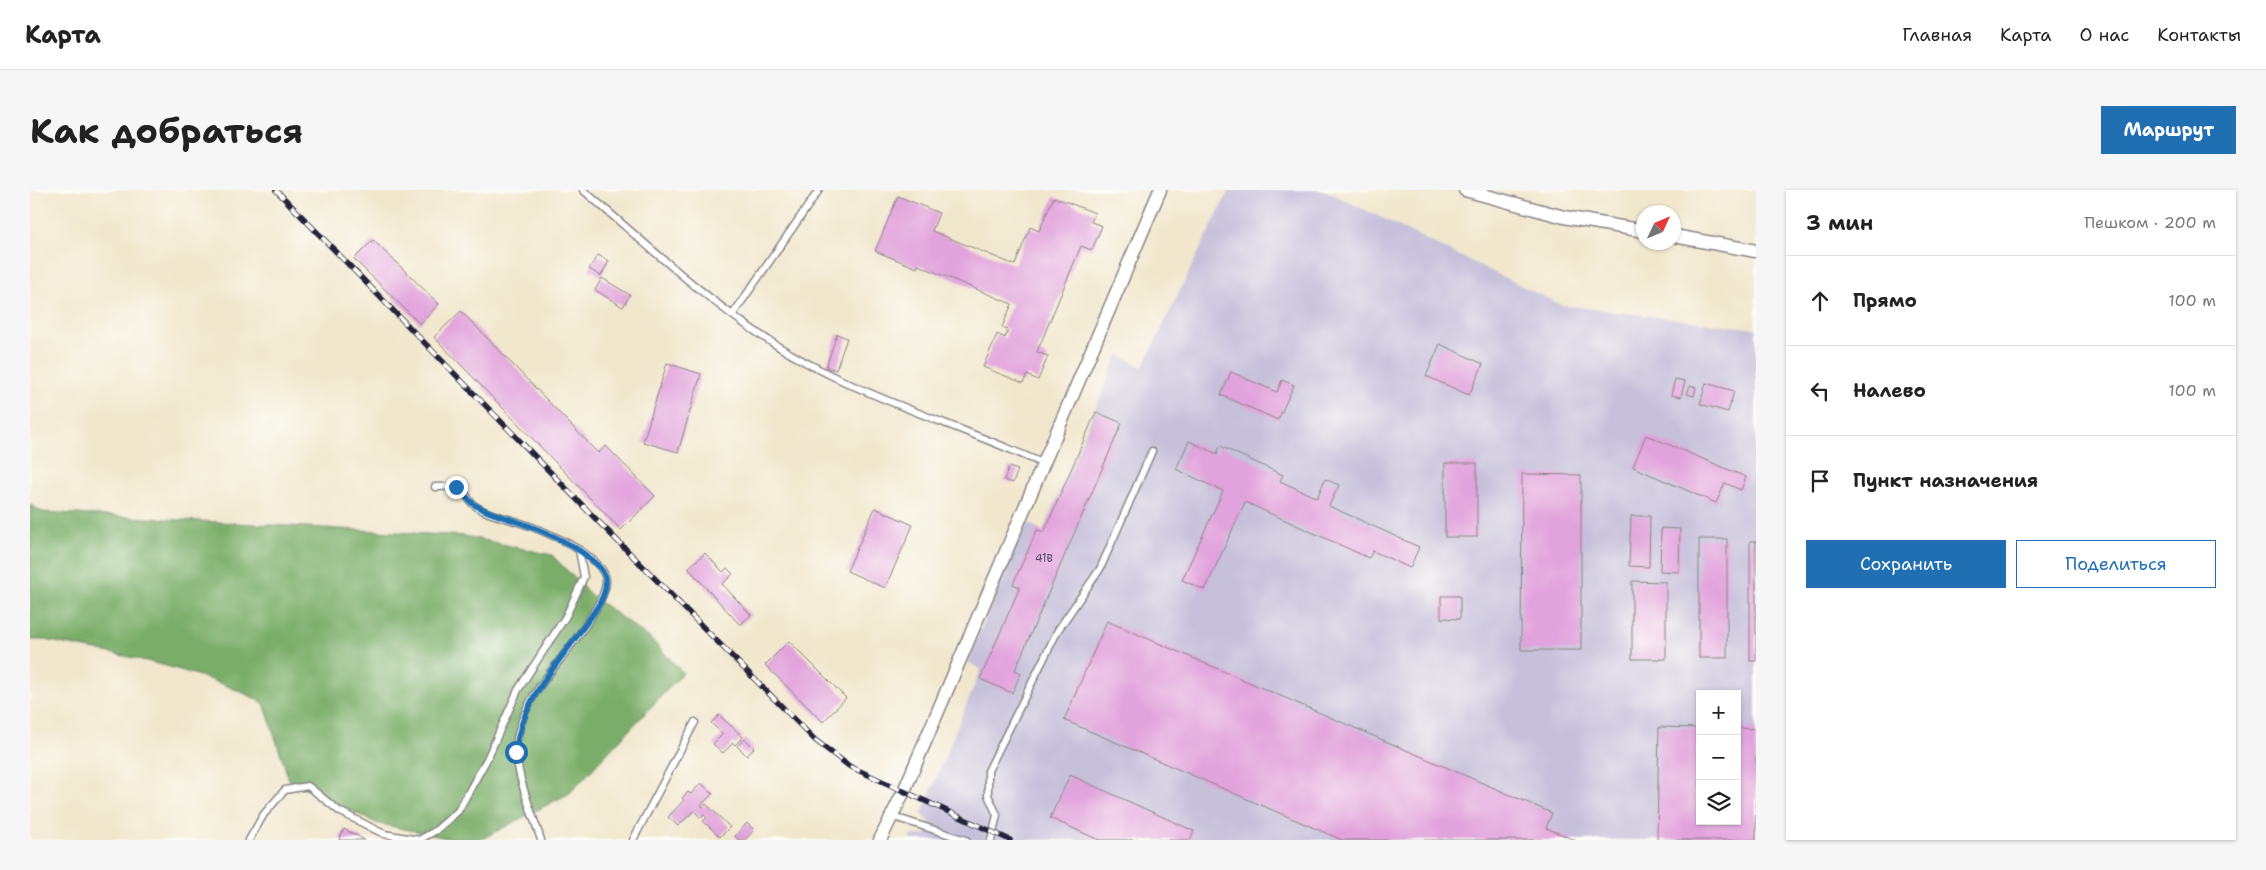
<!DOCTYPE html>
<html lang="ru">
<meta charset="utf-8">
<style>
:root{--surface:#fff;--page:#f6f6f6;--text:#222;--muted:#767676;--line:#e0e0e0;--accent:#1f6fb2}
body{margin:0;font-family:"Shantell Sans",sans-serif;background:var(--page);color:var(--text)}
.controls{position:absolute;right:15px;bottom:15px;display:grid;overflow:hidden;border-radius:0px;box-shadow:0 1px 4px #0004}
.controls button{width:45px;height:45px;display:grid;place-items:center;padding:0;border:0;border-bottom:1px solid var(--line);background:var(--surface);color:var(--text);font:25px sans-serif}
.compass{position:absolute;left:1606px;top:15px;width:45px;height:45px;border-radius:50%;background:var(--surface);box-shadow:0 1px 4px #0004;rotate:46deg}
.stop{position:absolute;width:15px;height:15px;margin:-11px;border:4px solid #1f6fb2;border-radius:50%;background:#fff}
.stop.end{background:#1f6fb2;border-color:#fff;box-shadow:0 1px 5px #0008}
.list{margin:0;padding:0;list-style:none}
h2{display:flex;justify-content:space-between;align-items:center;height:65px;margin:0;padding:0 20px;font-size:21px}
h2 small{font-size:16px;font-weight:400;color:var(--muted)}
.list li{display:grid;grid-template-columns:32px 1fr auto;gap:15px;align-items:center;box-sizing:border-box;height:90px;padding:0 20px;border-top:1px solid var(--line)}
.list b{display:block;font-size:19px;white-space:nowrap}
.list em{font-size:16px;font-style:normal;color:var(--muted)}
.actions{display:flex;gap:10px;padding:15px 20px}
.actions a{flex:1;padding:11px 0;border:1px solid var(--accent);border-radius:0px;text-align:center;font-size:18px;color:var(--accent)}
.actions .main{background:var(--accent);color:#fff}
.icon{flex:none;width:28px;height:28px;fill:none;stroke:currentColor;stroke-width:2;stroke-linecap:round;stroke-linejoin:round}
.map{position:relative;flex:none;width:1726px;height:650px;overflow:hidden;border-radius:0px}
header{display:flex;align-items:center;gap:30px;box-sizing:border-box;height:70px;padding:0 25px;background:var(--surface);border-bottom:1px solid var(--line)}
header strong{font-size:24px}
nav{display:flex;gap:28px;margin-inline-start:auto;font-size:18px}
.intro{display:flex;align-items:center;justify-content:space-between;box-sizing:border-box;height:120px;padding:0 30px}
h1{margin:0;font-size:35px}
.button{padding:12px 22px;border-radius:0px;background:var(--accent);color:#fff;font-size:18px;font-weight:700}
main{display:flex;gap:30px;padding:0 30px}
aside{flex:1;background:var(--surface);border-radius:0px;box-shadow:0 1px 4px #0004}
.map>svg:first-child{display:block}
.industrial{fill:#c6c0da;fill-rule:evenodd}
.forest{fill:#7aad69;stroke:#4e6852}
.building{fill:#e1a3db}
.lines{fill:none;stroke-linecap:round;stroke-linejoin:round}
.lane-casing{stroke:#8a8484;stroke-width:9}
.street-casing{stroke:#8a8484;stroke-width:15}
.lane{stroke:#fff;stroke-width:6}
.street{stroke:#fff;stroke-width:12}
.rail-casing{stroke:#22223b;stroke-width:5.5}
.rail{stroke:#fdfcf7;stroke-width:4;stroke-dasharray:11;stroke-linecap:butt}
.route{stroke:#1f6fb2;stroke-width:6}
.labels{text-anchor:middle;stroke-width:4;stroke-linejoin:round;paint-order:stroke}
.number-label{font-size:11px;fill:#524263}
</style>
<header>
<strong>Карта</strong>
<nav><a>Главная</a><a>Карта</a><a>О нас</a><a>Контакты</a></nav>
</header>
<div class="intro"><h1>Как добраться</h1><a class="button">Маршрут</a></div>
<main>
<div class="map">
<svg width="1726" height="650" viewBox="0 0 1726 650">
<rect width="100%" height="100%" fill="#fdfcf7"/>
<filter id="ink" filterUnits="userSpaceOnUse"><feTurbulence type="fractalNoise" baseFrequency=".02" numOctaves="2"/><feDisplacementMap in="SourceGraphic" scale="10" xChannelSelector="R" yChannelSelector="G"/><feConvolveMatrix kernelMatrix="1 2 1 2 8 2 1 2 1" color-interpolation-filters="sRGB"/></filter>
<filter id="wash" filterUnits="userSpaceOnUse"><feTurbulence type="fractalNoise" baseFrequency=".0096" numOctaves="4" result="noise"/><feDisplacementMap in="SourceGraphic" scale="20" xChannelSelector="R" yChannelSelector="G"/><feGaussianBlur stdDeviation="1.12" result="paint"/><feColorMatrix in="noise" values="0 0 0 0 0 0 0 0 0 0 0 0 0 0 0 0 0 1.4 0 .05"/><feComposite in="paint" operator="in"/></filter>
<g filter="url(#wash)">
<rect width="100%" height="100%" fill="#f1e7cd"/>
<path class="industrial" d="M1199,0h95l237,115 195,24v511h-846l2,-5h13l5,-12 -8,-9 4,-11 55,-134 -14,-7 59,-140 17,9 75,-176 25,12zM1670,504h37v127h-37z"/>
<path class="forest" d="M0,314l12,8 423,24 87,19 41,42 58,42 32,34 -113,120 -90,47h-24l-80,-17 -87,-43 -25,-77c-69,-36 -144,-48 -219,-63h-15z"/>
<g id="blocks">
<g class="building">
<polygon points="868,6 909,23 902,41 985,75 1000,37 1009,41 1024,7 1065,23 1061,32 1072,36 1062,60 1051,56 1007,162 1018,166 1008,190 997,185 993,193 953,177 967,144 975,148 978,139 972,137 982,114 888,75 887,78 845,61"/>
<polygon points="343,50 409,114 390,134 324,69"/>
<polygon points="568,65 579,71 571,86 559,79"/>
<polygon points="572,88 600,105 593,117 565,100"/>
<polygon points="431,121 568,263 576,256 625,306 591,340 404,147"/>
<polygon points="807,144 817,148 806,180 796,177"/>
<polygon points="1410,154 1453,174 1439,205 1396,186"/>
<polygon points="637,173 671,184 648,262 613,252"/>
<polygon points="1201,182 1247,202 1252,190 1264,195 1248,230 1191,205"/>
<polygon points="1645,189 1655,191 1651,207 1641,205"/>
<polygon points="1676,193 1704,201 1698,222 1670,214"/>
<polygon points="1660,196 1666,197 1664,206 1657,204"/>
<polygon points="1066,222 1092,233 985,480 991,483 982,503 950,489 990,397 983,394 1007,340 1014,342"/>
<polygon points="1616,245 1716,287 1711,300 1695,293 1686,313 1603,277"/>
<polygon points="1159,251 1187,264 1190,256 1253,285 1250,291 1287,308 1295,289 1309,295 1299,316 1389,357 1380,378 1343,361 1339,368 1215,312 1175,400 1152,390 1193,301 1146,279"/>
<rect x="1415" y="273" width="32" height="74"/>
<polygon points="979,277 988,280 983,293 974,290"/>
<polygon points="1492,284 1551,285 1551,460 1491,460"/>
<polygon points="845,318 883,335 855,398 817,381"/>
<polygon points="1601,326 1620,326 1619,377 1599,376"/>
<polygon points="1631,338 1650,339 1649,382 1630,381"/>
<rect x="1669" y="349" width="28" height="119"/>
<rect x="1720" y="351" width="6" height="120"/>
<polygon points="675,363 693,382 697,378 703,384 692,394 721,425 710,435 658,378"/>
<polygon points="1602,391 1636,392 1636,469 1602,469"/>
<polygon points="1411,406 1430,406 1430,429 1411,428"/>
<polygon points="1077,431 1522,623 1516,638 1545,650 1312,650 1034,530"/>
<polygon points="759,451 816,508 793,532 735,475"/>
<polygon points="689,525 713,547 705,555 703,553 693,563 683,554 693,544 681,533"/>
<polygon points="1629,537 1670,538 1670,631 1707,631 1707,538 1726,539 1726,650 1627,650"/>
<polygon points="715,549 724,558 717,566 707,556"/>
<polygon points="1040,585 1164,641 1160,650 1069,650 1020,628"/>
<polygon points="671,593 683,604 671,615 673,617 676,614 700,637 690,647 673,631 677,628 674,625 671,628 664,621 648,636 638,627 654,610 652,608 658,602 661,604"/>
<polygon points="717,633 724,640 715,650 709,650 705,646"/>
<polygon points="314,639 335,650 309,650"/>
</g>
</g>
</g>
<g filter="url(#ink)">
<use href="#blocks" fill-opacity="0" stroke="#8a8484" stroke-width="1"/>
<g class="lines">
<defs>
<g id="lane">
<path d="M553,0c59,50 117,105 182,148 84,56 187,84 279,126"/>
<polyline points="703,124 789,0"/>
<path d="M405,297c10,0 21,-3 29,5 3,3 5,9 9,12 11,10 31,13 45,18 22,7 87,33 88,59 0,26 -50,82 -66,105 -10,14 -18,32 -22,48 -8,30 14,77 23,106"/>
<polyline points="861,626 936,650"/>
<polyline points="219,650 234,624 255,600 278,596 309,621 354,644 389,650 405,641 428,621 457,569 488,500 536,426 554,387 549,360"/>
<polyline points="603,650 665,532"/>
<polyline points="961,650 967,625 958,605 958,581 1028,440 1070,379 1122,261"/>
</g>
<g id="street">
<polyline points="1435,0 1534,27 1614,41"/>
<polyline points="1644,46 1726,61"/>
<polyline points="850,650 874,601 1130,0"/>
</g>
</defs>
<use href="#lane" class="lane-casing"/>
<use href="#street" class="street-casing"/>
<use href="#lane" class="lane"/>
<use href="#street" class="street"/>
<defs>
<polyline id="rail" points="246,0 559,322 785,550 819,576 980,650"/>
</defs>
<use href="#rail" class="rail-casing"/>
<use href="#rail" class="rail"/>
</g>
</g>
<g class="lines" filter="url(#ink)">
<path class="route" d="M426,297c8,5 12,14 19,18 14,9 31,12 46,18 25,9 51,20 71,37 6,5 14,13 14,22 0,16 -13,32 -22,44 -27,39 -64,76 -68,126"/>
</g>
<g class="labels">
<g class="number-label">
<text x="1014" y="372">41В</text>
</g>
</g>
</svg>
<div class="controls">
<button>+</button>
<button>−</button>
<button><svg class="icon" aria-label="layers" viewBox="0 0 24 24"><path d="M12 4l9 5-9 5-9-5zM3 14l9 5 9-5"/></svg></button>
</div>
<svg class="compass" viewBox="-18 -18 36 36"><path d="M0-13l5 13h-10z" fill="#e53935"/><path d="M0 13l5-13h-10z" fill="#767676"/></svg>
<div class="stop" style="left:486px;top:562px"></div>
<div class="stop end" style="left:426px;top:297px"></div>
</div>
<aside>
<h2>3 мин<small>Пешком · 200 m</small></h2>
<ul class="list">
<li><svg class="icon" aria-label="ahead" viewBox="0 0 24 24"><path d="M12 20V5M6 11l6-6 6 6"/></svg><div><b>Прямо</b></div><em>100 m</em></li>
<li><svg class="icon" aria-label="left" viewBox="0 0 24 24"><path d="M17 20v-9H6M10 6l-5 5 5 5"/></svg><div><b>Налево</b></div><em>100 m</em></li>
<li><svg class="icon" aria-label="arrive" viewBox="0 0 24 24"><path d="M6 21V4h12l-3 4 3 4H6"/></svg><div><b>Пункт назначения</b></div></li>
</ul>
<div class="actions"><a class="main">Сохранить</a><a>Поделиться</a></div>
</aside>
</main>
